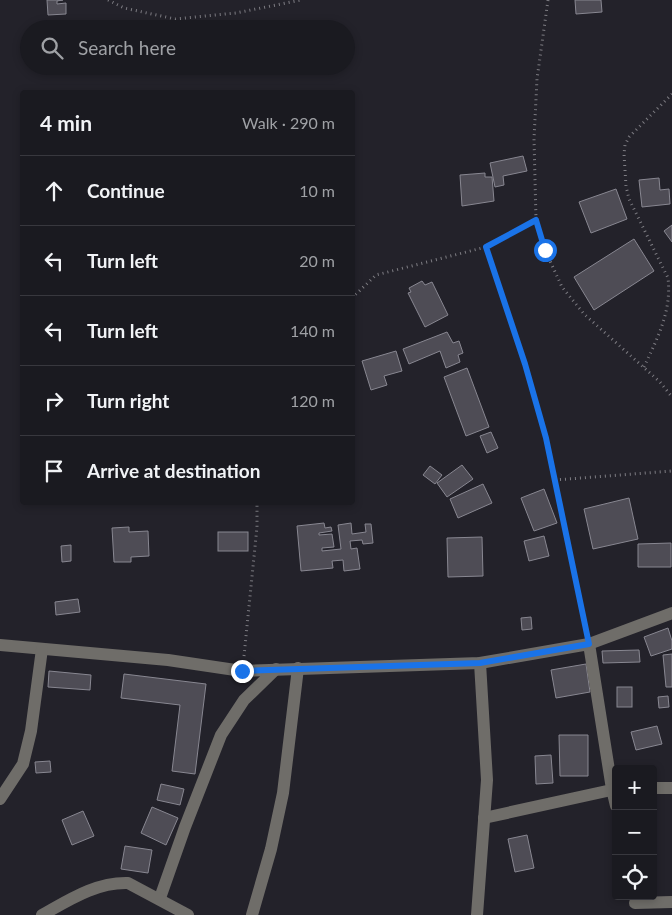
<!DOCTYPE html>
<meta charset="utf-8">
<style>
:root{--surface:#1a1a20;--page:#27272d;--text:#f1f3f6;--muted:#9fa1a5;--line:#38383e}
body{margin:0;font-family:Lato,sans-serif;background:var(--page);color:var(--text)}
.controls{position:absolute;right:15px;bottom:15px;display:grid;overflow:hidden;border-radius:5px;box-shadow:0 2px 8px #0003}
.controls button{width:45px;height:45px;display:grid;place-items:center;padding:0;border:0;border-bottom:1px solid var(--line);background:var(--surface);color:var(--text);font:25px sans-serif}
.stop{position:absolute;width:15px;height:15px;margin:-11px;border:4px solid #1a73e8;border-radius:50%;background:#fff}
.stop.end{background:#1a73e8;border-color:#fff;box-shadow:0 1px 5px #0008}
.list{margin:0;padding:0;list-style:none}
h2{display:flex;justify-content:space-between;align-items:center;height:65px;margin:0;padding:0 20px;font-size:21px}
h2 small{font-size:16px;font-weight:400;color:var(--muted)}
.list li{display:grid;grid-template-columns:32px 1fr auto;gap:15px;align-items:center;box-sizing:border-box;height:70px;padding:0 20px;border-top:1px solid var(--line)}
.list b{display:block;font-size:19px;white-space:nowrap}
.list em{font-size:16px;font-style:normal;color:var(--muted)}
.icon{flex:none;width:28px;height:28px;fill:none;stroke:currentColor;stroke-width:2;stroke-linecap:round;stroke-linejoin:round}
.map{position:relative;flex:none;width:672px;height:915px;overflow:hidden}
.search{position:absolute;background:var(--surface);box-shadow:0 2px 8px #0003;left:20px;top:20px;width:335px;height:55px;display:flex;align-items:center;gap:12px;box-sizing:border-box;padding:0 18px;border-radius:28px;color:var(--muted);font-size:19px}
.panel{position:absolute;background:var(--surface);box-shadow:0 2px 8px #0003;left:20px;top:90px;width:335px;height:415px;border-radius:5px}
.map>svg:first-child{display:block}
.building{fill:#4e4c55;stroke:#888791}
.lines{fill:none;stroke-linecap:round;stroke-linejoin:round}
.path{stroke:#7e7d83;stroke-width:3;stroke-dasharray:1 4;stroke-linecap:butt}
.minor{stroke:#6f6d69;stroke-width:12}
.route{stroke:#1a73e8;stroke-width:6}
</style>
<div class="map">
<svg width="672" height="915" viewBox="0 0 672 915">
<rect width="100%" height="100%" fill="#23222a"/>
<g class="building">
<polygon points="47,0 63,0 57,1 57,4 66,3 66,14 48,15"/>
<polygon points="575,0 601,0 602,12 576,14"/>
<polygon points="523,156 527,171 503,176 504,185 495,187 490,163"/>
<polygon points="485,173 485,177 492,177 494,201 462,206 460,175"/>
<polygon points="659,178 660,190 669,189 670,204 642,207 639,180"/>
<polygon points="616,189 627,219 591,233 579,202"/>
<polygon points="672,225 672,242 664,231"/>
<polygon points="634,239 654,271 594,310 574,277"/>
<polygon points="422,281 425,285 432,282 448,315 425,327 408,293 411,292 409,288"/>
<polygon points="447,332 453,343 459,341 463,353 458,355 460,362 446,368 440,351 409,364 403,349"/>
<polygon points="396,351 402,371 384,376 387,385 371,390 362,361"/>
<polygon points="467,368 489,427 466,436 444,377"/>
<polygon points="491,432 498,448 487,453 480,436"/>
<polygon points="462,465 473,479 447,497 437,483"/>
<polygon points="430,466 442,475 435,484 423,475"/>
<polygon points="483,484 492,503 458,518 450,499"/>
<polygon points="544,489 557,523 534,531 521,498"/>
<polygon points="629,498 638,539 593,549 584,509"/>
<polygon points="324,523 325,528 331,527 332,531 319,533 319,535 332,534 334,547 322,548 322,551 341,549 338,525 351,523 352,534 366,532 365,524 371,524 373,543 363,544 362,540 350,541 351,549 357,548 360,569 344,571 343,560 332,561 333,568 301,571 297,526"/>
<polygon points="129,527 129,532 148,531 149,556 131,557 131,562 114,562 112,528"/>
<rect x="218" y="532" width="30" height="19"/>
<polygon points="544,536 549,556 529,561 524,541"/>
<polygon points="482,537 483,576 448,577 447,538"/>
<polygon points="671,543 671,567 638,567 638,544"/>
<polygon points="71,545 71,561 62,562 61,546"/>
<polygon points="78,599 80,612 56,615 55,602"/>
<polygon points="531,617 532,629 522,630 521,618"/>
<polygon points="668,628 672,641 672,649 651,656 644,637"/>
<polygon points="639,650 640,662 603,663 602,651"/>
<polygon points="672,654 672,687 666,687 663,655"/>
<polygon points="586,664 590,692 556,698 551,670"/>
<polygon points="49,671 91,675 90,690 48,687"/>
<polygon points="124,674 206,684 195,774 172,771 180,705 121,698"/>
<rect x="617" y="687" width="15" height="20"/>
<polygon points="668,696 669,707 659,708 658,697"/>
<polygon points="657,726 662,744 636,750 631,732"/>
<polygon points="559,735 588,735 588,776 560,776"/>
<polygon points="551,755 553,783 536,784 535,756"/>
<polygon points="50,761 51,772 36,773 35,762"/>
<polygon points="161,784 184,789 180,805 157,800"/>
<polygon points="152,807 178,818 166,845 141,833"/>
<polygon points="83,811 94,836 72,845 62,820"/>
<polygon points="527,835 534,868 515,872 508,839"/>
<polygon points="125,846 152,850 148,873 121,869"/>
</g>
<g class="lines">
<g class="path">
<polyline points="108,0 124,8 175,19 236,13 301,0"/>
<polyline points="548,0 537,79 534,139 536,220 545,250 562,287 584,314 660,382 672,397"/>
<polyline points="486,247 525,364 546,438 586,631"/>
<polyline points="352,298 376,275 486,247 536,220"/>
<path d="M644,367c13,-28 28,-56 24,-89l-39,-79 -3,-13 -2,-32 1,-9 4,-8 43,-43"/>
<polyline points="555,480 672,471"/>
<polyline points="244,656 257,527 257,502"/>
</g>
<g class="minor">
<polyline points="589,644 612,789 616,806"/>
<polyline points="0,645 168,660 242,671 480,663 589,644 672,613"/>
<polyline points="653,788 672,788"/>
<polyline points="0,799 23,764 31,731 42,649"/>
<polyline points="484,818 616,789"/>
<polyline points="160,898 185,827 221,735 244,700 276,669"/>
<polyline points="635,903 672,902"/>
<path d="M42,915c27,-15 54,-33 86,-32l60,32"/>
<polyline points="252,915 271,849 283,793 298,668"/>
<polyline points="477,915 487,780 480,663"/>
</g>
</g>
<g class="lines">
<polyline class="route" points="242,671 480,663 589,644 546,438 525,364 486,247 536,220 545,250"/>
</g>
</svg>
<div class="controls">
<button>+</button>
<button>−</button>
<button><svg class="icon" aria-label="locate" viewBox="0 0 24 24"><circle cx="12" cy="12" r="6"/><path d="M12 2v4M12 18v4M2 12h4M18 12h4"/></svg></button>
</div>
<div class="stop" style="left:545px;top:250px"></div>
<div class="stop end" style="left:242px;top:671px"></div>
<div class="search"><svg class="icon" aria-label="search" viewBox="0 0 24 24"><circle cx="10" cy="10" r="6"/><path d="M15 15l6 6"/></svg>Search here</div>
<section class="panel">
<h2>4 min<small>Walk · 290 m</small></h2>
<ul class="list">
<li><svg class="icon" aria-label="ahead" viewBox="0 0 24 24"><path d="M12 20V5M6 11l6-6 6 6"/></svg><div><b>Continue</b></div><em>10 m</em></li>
<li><svg class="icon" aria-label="left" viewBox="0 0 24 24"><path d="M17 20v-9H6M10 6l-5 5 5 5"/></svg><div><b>Turn left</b></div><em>20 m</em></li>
<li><svg class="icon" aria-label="left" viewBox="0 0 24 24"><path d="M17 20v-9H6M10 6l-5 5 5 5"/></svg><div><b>Turn left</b></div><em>140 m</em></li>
<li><svg class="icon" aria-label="right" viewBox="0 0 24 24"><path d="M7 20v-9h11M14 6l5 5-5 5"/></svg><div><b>Turn right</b></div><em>120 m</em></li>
<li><svg class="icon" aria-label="arrive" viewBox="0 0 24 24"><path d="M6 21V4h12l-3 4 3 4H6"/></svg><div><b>Arrive at destination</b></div></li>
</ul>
</section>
</div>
